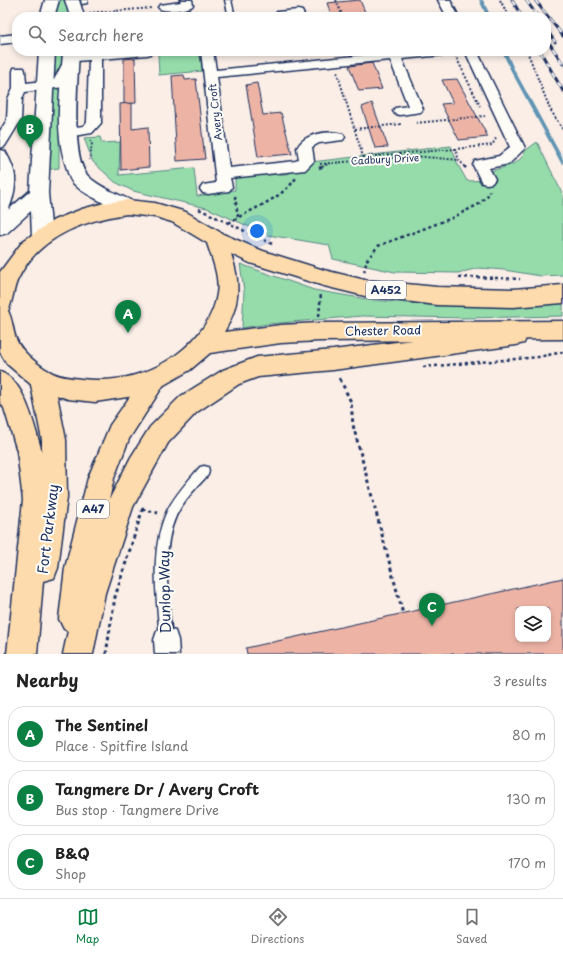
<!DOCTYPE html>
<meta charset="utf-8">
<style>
:root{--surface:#fff;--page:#f2f2f2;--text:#222;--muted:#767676;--line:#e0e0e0;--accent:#0b8043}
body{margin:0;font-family:"Playpen Sans",sans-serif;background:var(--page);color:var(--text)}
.controls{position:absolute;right:12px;bottom:12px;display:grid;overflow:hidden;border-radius:8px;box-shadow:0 2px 6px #0003}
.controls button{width:36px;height:36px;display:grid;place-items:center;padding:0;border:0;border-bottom:1px solid var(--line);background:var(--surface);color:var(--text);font:20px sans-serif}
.you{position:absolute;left:257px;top:231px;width:14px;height:14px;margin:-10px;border:3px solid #fff;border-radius:50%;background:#1a73e8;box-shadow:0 0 0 6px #1a73e833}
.badge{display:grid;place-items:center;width:26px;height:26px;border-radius:50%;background:var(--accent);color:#fff;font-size:13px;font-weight:700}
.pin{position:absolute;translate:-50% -33px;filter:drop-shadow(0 1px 2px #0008)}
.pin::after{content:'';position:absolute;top:21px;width:14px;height:12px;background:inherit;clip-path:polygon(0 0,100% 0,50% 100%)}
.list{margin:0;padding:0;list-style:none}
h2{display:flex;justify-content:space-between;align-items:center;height:52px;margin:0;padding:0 16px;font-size:17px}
h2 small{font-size:13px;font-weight:400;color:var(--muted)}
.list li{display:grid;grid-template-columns:26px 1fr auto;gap:12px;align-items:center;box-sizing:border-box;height:56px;margin:0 8px 8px;padding:0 8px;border:1px solid var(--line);border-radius:16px}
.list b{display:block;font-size:15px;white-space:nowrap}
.list p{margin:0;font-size:13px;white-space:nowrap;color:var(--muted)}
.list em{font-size:13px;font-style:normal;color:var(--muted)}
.icon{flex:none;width:22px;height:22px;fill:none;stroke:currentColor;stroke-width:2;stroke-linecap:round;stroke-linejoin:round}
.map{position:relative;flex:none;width:563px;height:654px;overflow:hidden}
.search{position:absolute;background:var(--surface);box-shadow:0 2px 6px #0003;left:12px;right:12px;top:12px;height:44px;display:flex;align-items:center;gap:10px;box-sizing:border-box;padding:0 14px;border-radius:16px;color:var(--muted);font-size:15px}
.sheet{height:244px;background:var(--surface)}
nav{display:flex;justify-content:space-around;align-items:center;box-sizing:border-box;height:56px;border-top:1px solid var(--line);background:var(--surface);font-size:11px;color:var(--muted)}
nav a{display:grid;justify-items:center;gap:2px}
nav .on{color:var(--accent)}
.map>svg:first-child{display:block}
.green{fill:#95dcaa;stroke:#588684}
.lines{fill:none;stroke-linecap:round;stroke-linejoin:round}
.stream{fill:#5f94b3;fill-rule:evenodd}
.building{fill:#edb4a6;stroke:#1b2f5e;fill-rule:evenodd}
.service-casing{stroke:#1b2f5e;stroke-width:3}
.minor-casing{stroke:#1b2f5e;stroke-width:3}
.tertiary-casing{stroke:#1b2f5e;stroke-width:3}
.primary-casing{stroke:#1b2f5e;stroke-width:3}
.trunk-casing{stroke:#1b2f5e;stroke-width:3}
.path-far2{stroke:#1b2f5e;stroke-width:2;stroke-dasharray:2 2;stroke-linecap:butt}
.path-far1{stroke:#1b2f5e;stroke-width:2.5;stroke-dasharray:3 3;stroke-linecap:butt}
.path{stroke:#1b2f5e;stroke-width:3;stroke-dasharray:3.5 3.5;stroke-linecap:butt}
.service{fill:#fdfcf7;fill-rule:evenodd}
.minor{fill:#fdfcf7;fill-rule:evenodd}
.tertiary{fill:#fdfcf7;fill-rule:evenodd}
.primary{fill:#fedbac;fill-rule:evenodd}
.trunk{fill:#fedbac;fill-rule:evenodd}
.rail-casing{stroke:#1b2f5e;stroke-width:3}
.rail{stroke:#fdfcf7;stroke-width:2;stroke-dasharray:6;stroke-linecap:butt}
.labels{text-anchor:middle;stroke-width:4;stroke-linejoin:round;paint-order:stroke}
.far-street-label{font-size:10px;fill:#1b2f5e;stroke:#fdfcf7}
.shield{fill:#fdfcf7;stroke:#5f6c8c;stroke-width:1}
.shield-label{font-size:11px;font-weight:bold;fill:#1b2f5e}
.street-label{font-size:12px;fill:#1b2f5e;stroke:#fdfcf7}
.near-street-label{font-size:14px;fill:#1b2f5e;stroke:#fdfcf7}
</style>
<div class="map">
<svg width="563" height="654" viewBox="0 0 563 654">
<rect width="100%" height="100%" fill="#faeee7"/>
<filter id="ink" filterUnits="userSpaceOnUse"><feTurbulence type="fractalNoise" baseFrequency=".025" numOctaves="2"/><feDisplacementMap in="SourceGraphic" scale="8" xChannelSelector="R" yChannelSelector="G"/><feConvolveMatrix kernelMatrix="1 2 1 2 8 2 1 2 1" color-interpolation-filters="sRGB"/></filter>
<g filter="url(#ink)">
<g class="green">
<polygon points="57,0 71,0 71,17 51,17 52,13 56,10"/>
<polygon points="53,51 66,51 66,59 55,79 52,78"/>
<polygon points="190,51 200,56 203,71 159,75 158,54"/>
<polygon points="63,85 59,142 59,168 44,170 48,89"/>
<path d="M100,137l2,6 18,-1 -1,33 75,-7 3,28 38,-6v-14l52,-2 10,-4 14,-8 140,-16 7,19 9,16 25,-1 -1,-9c12,-4 30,-6 34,-20l12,-9 26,53v80l-22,1 -37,-6 -25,-2 -21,5 -63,-1 -62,-13 -4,-14 -61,-10 -61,-27 -74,-17 -18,-9 -22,-20 -9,-24z"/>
<polygon points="240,264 314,290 372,300 429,305 487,305 563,301 563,316 465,318 362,316 268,324 242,328 244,291"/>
</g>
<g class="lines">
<g class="stream">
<polygon points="479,0 483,0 491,17 487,17"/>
<polygon points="502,51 506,51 514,69 563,159 563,164 561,163 510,69"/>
</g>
</g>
<g class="building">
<polygon points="360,0 367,17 332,17 327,3"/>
<polygon points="135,58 136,103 124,104 124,59"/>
<polygon points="372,63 382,89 359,91 349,66"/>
<polygon points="184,75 185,80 196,79 205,159 177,161 172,76"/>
<polygon points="457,79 488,137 459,140 441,104 453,103 442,80"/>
<polygon points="257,83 263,115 281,113 292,154 258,157 246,85"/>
<polygon points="132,103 132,129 148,127 149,167 121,170 120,104"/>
<polygon points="372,103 388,147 375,148 362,107"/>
<path d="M563,578v76h-316l-1,-6zM518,609h30v30h-30z"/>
</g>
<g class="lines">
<defs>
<g id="service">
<polygon points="81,0 87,0 87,3 82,4"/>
<polygon points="225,0 231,0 235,17 229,17"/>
<path d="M204,466l4,1 1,4 -1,4c-12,13 -25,26 -32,41 -16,35 -7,86 -4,123l-2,4 -4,2 -4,-2 -2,-4c-3,-41 -11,-89 7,-128 8,-16 21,-30 33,-44z"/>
</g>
<g id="minor">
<path d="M180,0h12l1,5 -2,2c-9,3 -22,5 -31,2l-2,-2 2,-2 21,-3z"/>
<polygon points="438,0 450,0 459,17 447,17"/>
<polygon points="298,10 302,11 305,17 276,17 275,15 277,12"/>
<polygon points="17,34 17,42 0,44 0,36"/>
<polygon points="106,51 153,51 151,54 147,55 101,59 101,123 92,133 67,137 62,135 60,132 62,129 83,126 87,122 89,60 76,61 64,87 25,92 22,99 21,120 5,146 0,148 0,131 7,120 8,99 13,88 13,71 14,68 24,68 25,71 26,83 54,80 67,55"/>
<path d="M201,51h12l3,19 189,-19h44l-2,3 -4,1 -41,4 21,50 -2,3 -21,3 -5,-1 -2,-3 2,-3 13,-2 -18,-46 -173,17 12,91 67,-7 3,-2 -2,-11c7,-15 31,-18 46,-14l2,3 -2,3 -24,3 -7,4 2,14 -9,9 -75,8 2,9 -3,4 -21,3 -5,-1 -3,-4 3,-4 13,-2z"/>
<polygon points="465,51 477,51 525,148 509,164 489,168 495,179 492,183 487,184 482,183 473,165 475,161 499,156 510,147"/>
<path d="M0,150l5,1c4,7 10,19 10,27 1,11 -4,28 -9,37l-6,2z"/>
<polygon points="166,628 175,631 178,640 179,654 155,654 154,640 157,631"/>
</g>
<g id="tertiary">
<polygon points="45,0 59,0 54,17 40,17"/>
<polygon points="65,0 79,0 83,13 82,17 68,17 69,13"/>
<polygon points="39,51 55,51 48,193 52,237 49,242 42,244 35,242 32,237 31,211 7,233 0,235 0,217 30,191"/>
<path d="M63,51h16c-1,27 -9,106 9,125 12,12 31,18 46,26l3,5 -3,5c-12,4 -23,-5 -34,-11 -9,-5 -20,-10 -27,-18 -4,-4 -5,-10 -6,-14 -14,-38 -6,-79 -4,-118z"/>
</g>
<g id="primary">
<polygon points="516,327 524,329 527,336 524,343 516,345 333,370 258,377 239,384 197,412 168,443 133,507 105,593 93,654 63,654 68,631 64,629 59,619 65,568 88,478 110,425 148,371 156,368 164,371 168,378 129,439 114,478 109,500 131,457 150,427 181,396 223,370 257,357 333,350"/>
<path d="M42,370l8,3 4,7 12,60 1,57 -9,71 -4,10 -11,3 -6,73h-30l16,-154 -6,-49 -13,-43 -4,-6v-30c26,9 34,55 42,79v-11l-12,-60 4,-7z"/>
</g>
<path id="trunk" d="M127,200l28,3 31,9 37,22 40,17 61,19 41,10 72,7 76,2 50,-4v18l-50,4 -76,-2 -72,-9 -41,-10 -74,-23 -19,-9c10,29 9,52 -7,78l57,-7 39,-2 243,-2v18l-243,2 -39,2 -71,10 -20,17 -26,15 -30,11 -39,6 -27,-3 -34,-12 -27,-23 -7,-12v-80l23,-31 31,-21 28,-11 22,-6zM127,214l28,3 17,5 35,21c5,16 13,34 10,51 -6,39 -45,71 -82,81 -16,5 -37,6 -54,4 -10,-1 -23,-2 -32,-8 -8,-4 -20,-14 -26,-21 -12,-14 -8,-25 -15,-39 5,-10 5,-22 10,-32 20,-42 66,-59 109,-65z"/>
</defs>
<use href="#service" class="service-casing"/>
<use href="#minor" class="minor-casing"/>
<use href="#tertiary" class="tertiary-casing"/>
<use href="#primary" class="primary-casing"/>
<use href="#trunk" class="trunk-casing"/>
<g class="path-far2">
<polyline points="336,0 343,17"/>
<polyline points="500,0 509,17"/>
<polyline points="89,13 152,8"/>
<polyline points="527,51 550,109 563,130"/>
<polyline points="455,55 480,106"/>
<polyline points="337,72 364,160"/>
<polyline points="416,123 485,116"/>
<polyline points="355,129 401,124"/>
<polyline points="90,140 92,143 90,160"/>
<polyline points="363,157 455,149"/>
<polyline points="320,164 414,156 459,160"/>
<polyline points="322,167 329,163"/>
<polyline points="465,167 459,160 455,149 492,145 497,137"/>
</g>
<g class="path-far1">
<polyline points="464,166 466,168"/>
<polyline points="319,168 324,166"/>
<polyline points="235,196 238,217"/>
<polyline points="199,209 272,244"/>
<path d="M229,223c21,-14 52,-23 67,-45"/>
<polyline points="364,272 367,260 378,246 452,218 479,204 490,193 489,191"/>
<polyline points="459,278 473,277 520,279"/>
<polyline points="319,316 321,293"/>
<polyline points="423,367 538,357 563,352"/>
<polyline points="339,378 340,380"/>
</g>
<g class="path">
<polyline points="340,379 351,402 353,425 403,614"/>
<polyline points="142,509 158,513"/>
<polyline points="106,654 115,597 143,508"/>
</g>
<use href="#service" class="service"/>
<use href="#minor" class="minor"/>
<use href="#tertiary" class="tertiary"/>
<use href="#primary" class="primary"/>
<use href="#trunk" class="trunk"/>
<defs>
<g id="rail">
<polyline points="512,0 522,17"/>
<polyline points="526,0 538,17"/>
<polyline points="535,0 563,36"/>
<polyline points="546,29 555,42"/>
<polyline points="546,38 563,64"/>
<polyline points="540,51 563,91"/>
</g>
</defs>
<use href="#rail" class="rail-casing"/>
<use href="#rail" class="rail"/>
</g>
</g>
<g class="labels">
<g class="far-street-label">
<text transform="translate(215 112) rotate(-96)" y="4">Avery Croft</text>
<text transform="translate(385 159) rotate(-3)" y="4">Cadbury Drive</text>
</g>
<g class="shield">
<rect x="366" y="281" width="40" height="18" rx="3"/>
<rect x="77" y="500" width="32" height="18" rx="3"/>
</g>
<g class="shield-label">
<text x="386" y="294">A452</text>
<text x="93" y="513">A47</text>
</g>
<g class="street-label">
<text transform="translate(383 331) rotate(-1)" y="4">Chester Road</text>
</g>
<g class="near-street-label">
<text transform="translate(48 529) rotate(-83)" y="5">Fort Parkway</text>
<text transform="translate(165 592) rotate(-91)" y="5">Dunlop Way</text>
</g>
</g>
</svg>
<div class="controls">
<button><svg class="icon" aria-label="layers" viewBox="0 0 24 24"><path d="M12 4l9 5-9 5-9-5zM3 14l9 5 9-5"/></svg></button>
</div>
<div class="you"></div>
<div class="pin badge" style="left:128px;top:333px">A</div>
<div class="pin badge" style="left:30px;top:148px">B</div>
<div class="pin badge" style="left:432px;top:626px">C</div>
<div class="search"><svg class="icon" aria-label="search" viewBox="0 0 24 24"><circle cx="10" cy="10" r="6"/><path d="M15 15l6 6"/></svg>Search here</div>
</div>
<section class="sheet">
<h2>Nearby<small>3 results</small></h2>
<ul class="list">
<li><span class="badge">A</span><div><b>The Sentinel</b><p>Place · Spitfire Island</p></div><em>80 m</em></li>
<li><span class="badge">B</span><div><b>Tangmere Dr / Avery Croft</b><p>Bus stop · Tangmere Drive</p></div><em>130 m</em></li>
<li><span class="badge">C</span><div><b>B&amp;Q</b><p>Shop</p></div><em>170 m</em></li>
</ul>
</section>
<nav>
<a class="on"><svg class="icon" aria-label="map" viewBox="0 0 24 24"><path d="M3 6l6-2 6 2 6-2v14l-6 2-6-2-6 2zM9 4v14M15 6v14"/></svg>Map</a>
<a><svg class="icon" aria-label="directions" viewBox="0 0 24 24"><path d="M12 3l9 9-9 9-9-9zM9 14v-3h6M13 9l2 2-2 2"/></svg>Directions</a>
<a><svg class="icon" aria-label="saved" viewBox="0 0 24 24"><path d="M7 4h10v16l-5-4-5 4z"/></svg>Saved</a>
</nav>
